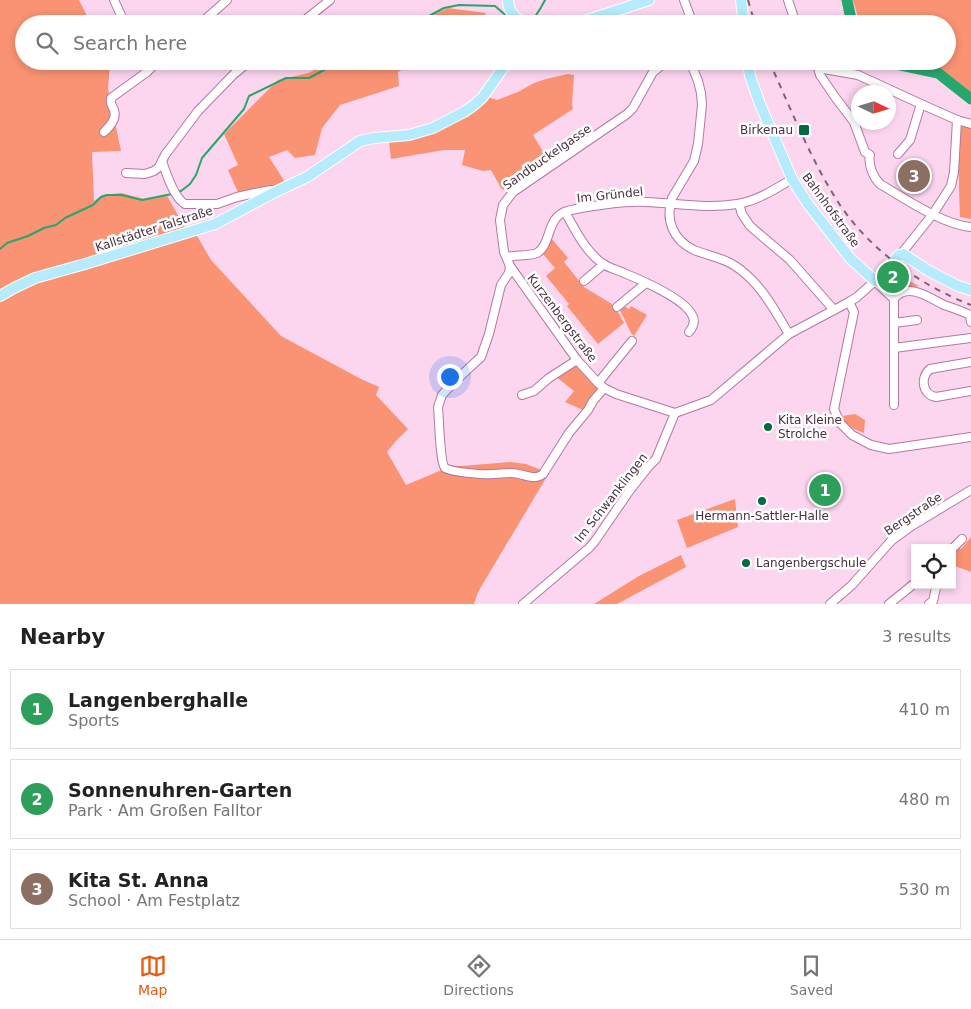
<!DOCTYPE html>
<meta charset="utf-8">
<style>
:root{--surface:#fff;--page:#f6f6f6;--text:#222;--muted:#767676;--line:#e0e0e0;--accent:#ea580c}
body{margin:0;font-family:"DejaVu Sans",sans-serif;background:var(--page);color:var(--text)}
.controls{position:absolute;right:15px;bottom:15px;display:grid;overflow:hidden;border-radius:0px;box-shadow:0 2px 8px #0003}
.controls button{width:45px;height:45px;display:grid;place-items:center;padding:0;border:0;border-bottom:1px solid var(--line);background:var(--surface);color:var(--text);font:25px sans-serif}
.compass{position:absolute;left:851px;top:85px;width:45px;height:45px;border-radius:50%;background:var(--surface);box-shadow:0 2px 8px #0003;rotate:94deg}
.you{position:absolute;left:449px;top:376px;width:18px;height:18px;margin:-12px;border:4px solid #fff;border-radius:50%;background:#1a73e8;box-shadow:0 0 0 8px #1a73e833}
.badge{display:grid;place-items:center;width:32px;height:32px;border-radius:50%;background:var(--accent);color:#fff;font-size:16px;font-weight:700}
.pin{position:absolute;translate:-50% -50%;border:2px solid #fff;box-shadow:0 1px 5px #0006}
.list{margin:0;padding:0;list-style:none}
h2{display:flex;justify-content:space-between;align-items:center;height:65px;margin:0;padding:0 20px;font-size:21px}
h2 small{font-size:16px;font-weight:400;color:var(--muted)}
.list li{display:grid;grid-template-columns:32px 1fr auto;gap:15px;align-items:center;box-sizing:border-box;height:80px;margin:0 10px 10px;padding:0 10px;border:1px solid var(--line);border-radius:0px}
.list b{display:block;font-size:19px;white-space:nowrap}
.list p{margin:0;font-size:16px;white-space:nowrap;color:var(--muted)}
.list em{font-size:16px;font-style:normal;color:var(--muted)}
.icon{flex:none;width:28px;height:28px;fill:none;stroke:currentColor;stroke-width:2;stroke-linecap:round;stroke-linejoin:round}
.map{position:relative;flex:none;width:971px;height:604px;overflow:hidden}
.search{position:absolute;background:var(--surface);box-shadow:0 2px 8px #0003;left:15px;right:15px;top:15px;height:55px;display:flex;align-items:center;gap:12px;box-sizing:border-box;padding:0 18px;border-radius:28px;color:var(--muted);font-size:19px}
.sheet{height:335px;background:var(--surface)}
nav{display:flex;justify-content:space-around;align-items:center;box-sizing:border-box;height:70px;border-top:1px solid var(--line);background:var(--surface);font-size:14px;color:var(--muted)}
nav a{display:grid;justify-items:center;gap:2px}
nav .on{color:var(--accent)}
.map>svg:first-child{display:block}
.green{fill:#f99373}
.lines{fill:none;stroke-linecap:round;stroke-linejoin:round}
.stream{stroke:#26a76d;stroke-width:2}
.river{stroke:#26a76d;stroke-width:11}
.minor-casing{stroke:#b478a2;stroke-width:10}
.major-casing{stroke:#fff;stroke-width:12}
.minor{stroke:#fff;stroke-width:8}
.major{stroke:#b6ebfb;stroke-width:10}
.rail{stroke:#7f6276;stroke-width:2;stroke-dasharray:6 6;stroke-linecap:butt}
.poi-dot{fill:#016b42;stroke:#fff;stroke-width:2}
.labels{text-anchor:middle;stroke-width:5;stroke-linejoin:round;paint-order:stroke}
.poi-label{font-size:12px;fill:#482f40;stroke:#fff;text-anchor:start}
.street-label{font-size:12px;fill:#482f40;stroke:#fff}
</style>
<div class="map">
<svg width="971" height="604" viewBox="0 0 971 604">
<rect width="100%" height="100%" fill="#fcd5ef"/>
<g class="green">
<polygon points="0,0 79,0 91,24 24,24 24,61 108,61 110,65 108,89 121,151 92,152 94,201 102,195 121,193 144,199 167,196 186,229 197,236 211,260 281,336 361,379 379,387 376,395 408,429 395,442 387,452 406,485 449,467 511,462 526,464 549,473 478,592 474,604 0,604"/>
<path d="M853,0h118v92c-22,-18 -33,-24 -60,-31h36v-37h-87z"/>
<polygon points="448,8 486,13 479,24 414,24"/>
<polygon points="334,61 419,61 398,72 399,86 340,105 322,128 315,155 295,158 287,150 269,157 285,182 241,199 228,170 238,165 224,134 278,80 308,73"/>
<polygon points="568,74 574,75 572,104 573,109 533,135 550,163 508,193 501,188 491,170 483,171 462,165 465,150 444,150 391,159 389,142 436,132 488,97 497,100 518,92 534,83 546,79"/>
<polygon points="962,124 971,126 971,219 960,217 959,189 958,127"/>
<polygon points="551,238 568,258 564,262 584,287 612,304 618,312 624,323 598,344 567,306 569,304 546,276 555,268 543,254 548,247"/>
<polygon points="891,271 919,286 891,291 881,282"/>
<polygon points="622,305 629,309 631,306 647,315 634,336 631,333 620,310 620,307"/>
<polygon points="575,366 579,368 599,388 585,411 565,402 574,391 555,376 570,367"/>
<polygon points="855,414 865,420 864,433 854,429 841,420 842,416"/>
<polygon points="735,499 738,527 687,548 677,520"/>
<polygon points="971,537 971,572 952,565 952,553 958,546 961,549"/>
<polygon points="681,555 686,567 617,604 594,604 639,576"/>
</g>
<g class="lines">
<g class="stream">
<polyline points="414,24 444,8 459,5 495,6 510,19"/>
<path d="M528,24c8,-7 12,-14 17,-24"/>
<polyline points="177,192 181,191 190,184 196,175 202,158 244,109 249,96 286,78 309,78 341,61"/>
<polyline points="0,249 7,243 28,236 44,228 56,225 65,218 93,205 101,197 107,195 122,195 142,200 172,194"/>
</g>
<g class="river">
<polyline points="847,0 852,24"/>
<polyline points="892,61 896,64 938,73 971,99"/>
</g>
<defs>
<g id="minor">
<polyline points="114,0 125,24"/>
<polyline points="684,0 693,24"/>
<polyline points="788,0 796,24"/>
<polyline points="200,24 227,0"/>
<polyline points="300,24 330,0"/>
<polyline points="142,61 147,72"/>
<path d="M690,61l8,20 3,12 1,12 -4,39 -4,17 -22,37c-7,22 1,42 22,52 12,5 25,7 36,13 8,4 16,11 22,17 15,15 26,36 37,54"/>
<polyline points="810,61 818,68 858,75 921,104 957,120 971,124"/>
<path d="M818,68l2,7 15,22 19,25 11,30 5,3c-2,10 3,22 10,29 24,14 63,41 91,43"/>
<path d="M104,132c6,-6 13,-13 10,-22 -2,-5 -4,-6 -3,-12l36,-26 11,-11"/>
<polyline points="898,154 910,140 921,104"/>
<path d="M162,161c4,12 12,37 23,43h32l20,-7 18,-4 16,-3 4,2"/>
<polyline points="126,173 145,174 154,171 159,167 165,155 198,111 234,74 250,61"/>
<polyline points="739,204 742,214 750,226 790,260 834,310"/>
<path d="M565,212c11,19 20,39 38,52 6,4 15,6 21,9 17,7 61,26 68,42 4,6 1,12 -3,17"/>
<polyline points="901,254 933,214 951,186 954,172 957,120"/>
<path d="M507,257c8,-2 23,-1 30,-4 15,-9 9,-36 30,-42 21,-5 57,-10 79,-9 31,1 60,7 91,2 20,-3 38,-15 55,-25"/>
<polyline points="510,266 577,360 598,383 604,388 616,394 675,413"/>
<polyline points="584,281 604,264"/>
<path d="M894,299c13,-18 36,-1 50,6 9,3 18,6 26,10l1,7"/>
<polyline points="849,302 854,312 834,409 840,423 852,435 871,445 889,449 971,437"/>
<polyline points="617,307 646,283"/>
<polyline points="894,323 917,320"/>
<polyline points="894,348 971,338"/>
<path d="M971,362l-41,7c-10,8 -8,26 6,28l35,-6"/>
<polyline points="598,383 632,341"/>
<path d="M604,388l-11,13 -5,9 -19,23 -26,41c-10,8 -21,-2 -33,-1 -6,0 -13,1 -19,1 -8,1 -40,-2 -46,-6 -5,-5 -6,-51 -7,-61l4,-12 12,-13 27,-25 8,-23 12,-49 8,-12 1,-7 -6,-14 -4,-32 3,-15 10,-13 114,-78 6,-6 20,-36 14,-11"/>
<polyline points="522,395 534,391 549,378 577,360"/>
<polyline points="952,549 962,539"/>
<polyline points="523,604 589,548 595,541 630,490 649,466 656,459 675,413 711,400 789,334 849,302 857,297 875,281 894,299 894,405"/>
<polyline points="830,604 852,585 891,541 910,527 971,490"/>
<polyline points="889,604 915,583"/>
<polyline points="929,604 933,601 936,588 935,585"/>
</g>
<g id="major">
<path d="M508,0c0,13 7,16 16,24"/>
<polyline points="741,0 744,24"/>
<polyline points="575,24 649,0"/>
<polyline points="748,61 750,76 760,104 792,179 808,204 850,258 875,281 899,255 903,254 929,271 958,286 971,290"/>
<polyline points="0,296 14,288 35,278 85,264 215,224 275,192 307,177 360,141 374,138 409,135 433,128 464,112 474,105 482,98 503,68 512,61"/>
</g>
</defs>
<use href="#minor" class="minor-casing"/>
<use href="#major" class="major-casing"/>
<use href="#minor" class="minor"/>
<use href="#major" class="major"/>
<g class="rail">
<polyline points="748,0 755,24"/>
<path d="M769,61c22,48 42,100 71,144 31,46 80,80 131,100"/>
</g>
</g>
<g class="poi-dot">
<rect x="798" y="124" width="12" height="12" rx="2.5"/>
<circle cx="768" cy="427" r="5"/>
<circle cx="762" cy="501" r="5"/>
<circle cx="746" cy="563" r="5"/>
</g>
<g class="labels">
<g class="poi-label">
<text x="793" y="134" text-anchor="end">Birkenau</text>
<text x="778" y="424">Kita Kleine<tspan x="778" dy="14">Strolche</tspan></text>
<text x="762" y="520" text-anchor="middle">Hermann-Sattler-Halle</text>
<text x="756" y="567">Langenbergschule</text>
</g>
<g class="street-label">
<text transform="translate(547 157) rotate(-35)" y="4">Sandbuckelgasse</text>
<text transform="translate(610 195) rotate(-6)" y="4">Im Gründel</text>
<text transform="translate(831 210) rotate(54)" y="4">Bahnhofstraße</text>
<text transform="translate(154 229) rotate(-18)" y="4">Kallstädter Talstraße</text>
<text transform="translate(562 318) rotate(53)" y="4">Kurzenbergstraße</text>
<text transform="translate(611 498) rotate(-52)" y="4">Im Schwanklingen</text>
<text transform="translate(913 514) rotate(-34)" y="4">Bergstraße</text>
</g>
</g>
</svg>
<div class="controls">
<button><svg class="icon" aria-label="locate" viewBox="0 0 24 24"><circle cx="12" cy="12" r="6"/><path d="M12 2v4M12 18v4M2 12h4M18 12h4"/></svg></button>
</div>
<svg class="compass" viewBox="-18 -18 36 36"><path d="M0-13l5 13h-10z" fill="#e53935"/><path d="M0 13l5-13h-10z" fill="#767676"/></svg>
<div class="you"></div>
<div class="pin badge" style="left:825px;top:490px;background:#2e9e5b">1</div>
<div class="pin badge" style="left:893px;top:277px;background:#2e9e5b">2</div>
<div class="pin badge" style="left:914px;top:176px;background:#8d6e63">3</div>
<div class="search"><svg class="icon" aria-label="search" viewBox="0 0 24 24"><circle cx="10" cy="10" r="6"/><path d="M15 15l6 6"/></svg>Search here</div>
</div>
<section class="sheet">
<h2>Nearby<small>3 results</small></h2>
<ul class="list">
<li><span class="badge" style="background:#2e9e5b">1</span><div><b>Langenberghalle</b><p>Sports</p></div><em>410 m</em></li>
<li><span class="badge" style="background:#2e9e5b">2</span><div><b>Sonnenuhren-Garten</b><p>Park · Am Großen Falltor</p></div><em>480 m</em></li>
<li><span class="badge" style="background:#8d6e63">3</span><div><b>Kita St. Anna</b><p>School · Am Festplatz</p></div><em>530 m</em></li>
</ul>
</section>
<nav>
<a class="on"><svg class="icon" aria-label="map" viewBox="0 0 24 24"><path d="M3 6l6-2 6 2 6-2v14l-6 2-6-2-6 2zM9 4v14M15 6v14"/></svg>Map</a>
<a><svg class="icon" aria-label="directions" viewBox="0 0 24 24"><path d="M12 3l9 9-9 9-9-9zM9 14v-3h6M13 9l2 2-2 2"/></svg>Directions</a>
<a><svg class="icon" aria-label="saved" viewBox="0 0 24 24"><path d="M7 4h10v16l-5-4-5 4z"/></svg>Saved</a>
</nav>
